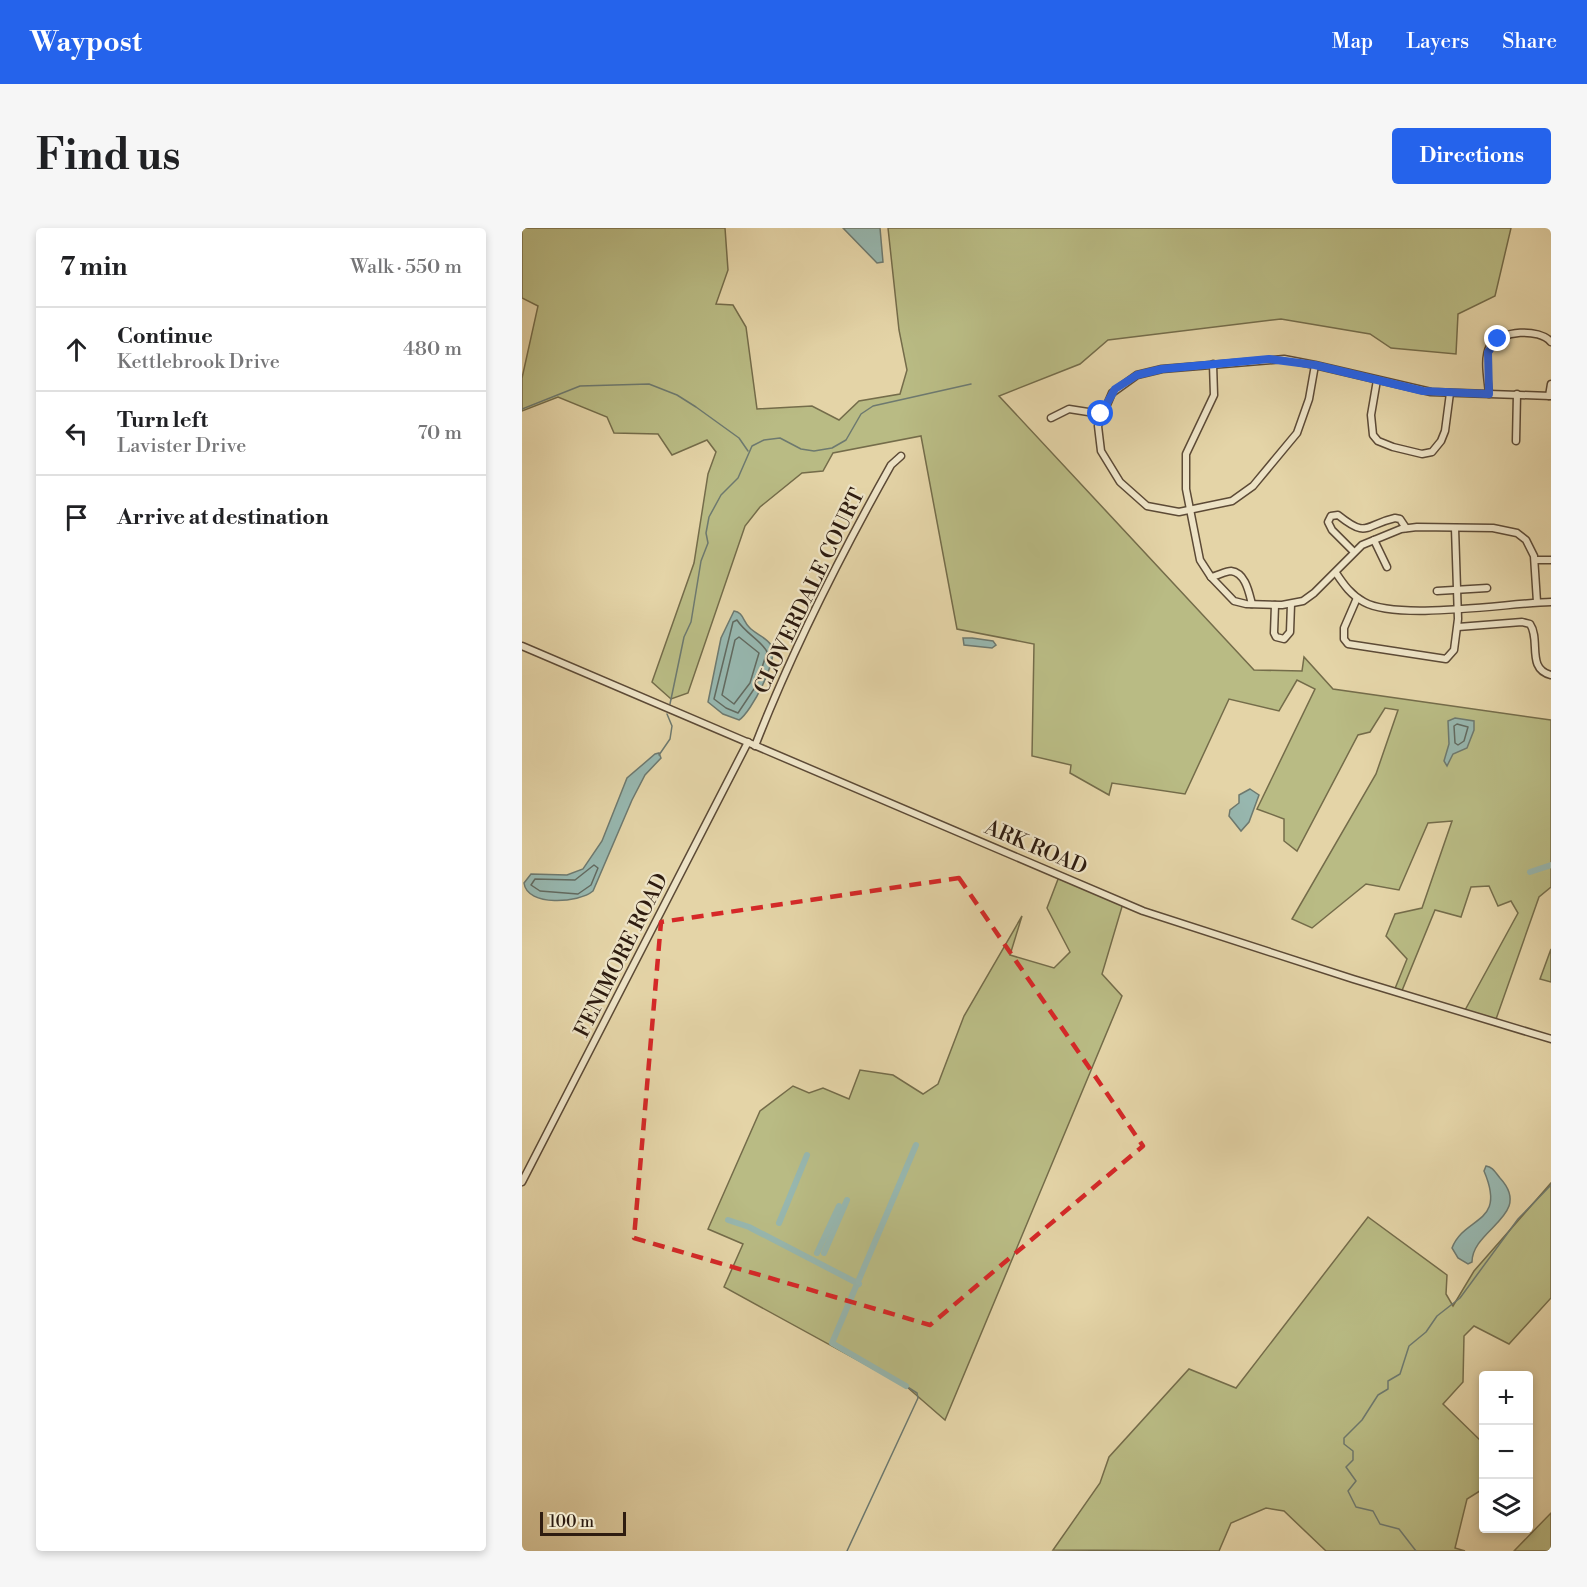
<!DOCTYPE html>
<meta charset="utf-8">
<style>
:root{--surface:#fff;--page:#f6f6f6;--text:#202124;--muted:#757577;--line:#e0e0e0;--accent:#2563eb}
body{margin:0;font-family:"Libre Bodoni",serif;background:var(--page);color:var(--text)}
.controls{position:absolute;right:18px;bottom:18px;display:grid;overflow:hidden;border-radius:6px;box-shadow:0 3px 9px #0003}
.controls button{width:54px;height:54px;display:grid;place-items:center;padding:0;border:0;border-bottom:2px solid var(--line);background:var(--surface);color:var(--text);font:30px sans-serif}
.scale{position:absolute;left:18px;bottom:15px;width:86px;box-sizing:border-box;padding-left:6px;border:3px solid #2e1c10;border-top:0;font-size:16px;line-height:21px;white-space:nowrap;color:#2e1c10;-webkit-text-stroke:4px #ede3c6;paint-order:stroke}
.stop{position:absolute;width:18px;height:18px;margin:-14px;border:4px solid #2563eb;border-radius:50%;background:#fff}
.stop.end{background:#2563eb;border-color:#fff;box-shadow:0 2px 6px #0008}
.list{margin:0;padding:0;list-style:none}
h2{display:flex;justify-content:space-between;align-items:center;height:78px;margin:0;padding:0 24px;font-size:26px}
h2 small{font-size:20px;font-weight:400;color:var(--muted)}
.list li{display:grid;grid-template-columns:39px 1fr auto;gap:18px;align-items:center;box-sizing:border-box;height:84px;padding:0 24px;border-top:2px solid var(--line)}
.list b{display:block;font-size:22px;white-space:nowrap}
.list p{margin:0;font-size:20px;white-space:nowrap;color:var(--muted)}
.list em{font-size:20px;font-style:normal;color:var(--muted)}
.icon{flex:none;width:33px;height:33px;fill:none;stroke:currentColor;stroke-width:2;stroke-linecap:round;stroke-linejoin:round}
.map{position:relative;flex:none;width:1029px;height:1323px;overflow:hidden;border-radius:6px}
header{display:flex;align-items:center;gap:36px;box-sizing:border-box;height:84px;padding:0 30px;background:var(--accent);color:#fff}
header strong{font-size:28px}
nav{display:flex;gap:33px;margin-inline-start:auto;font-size:21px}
.intro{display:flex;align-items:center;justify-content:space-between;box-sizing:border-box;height:144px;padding:0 36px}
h1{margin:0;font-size:42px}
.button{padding:15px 27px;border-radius:6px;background:var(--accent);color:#fff;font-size:21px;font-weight:700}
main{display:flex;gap:36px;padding:0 36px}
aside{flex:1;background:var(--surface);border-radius:6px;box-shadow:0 3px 9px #0003}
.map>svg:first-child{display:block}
.green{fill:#b9bb84;stroke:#746c4a;stroke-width:1.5}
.water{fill:#97b7af;stroke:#6d796f;stroke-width:1.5}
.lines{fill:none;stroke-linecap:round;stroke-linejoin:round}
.shore{stroke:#626a60;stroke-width:1.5}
.stream{stroke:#6d796f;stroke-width:1.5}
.canal{stroke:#97b7af;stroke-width:6}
.minor-casing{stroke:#5c4a36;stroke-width:9}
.minor{stroke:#ede3c6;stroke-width:6}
.route{stroke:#2563eb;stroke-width:8}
.marked{fill:none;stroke:#d62828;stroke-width:4.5;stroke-dasharray:12 8;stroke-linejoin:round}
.labels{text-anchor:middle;stroke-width:4.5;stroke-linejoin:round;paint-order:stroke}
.street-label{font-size:21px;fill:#2e1c10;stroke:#ede3c6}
</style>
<header>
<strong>Waypost</strong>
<nav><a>Map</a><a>Layers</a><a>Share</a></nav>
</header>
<div class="intro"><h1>Find us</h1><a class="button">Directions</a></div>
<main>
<aside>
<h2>7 min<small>Walk · 550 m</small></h2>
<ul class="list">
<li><svg class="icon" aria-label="ahead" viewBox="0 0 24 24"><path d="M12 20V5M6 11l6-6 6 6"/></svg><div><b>Continue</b><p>Kettlebrook Drive</p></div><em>480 m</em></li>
<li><svg class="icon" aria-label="left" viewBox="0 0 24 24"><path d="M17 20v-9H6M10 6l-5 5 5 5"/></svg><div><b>Turn left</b><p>Lavister Drive</p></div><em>70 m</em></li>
<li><svg class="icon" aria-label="arrive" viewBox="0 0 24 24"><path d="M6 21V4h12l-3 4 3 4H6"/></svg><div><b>Arrive at destination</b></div></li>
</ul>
</aside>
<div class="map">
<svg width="1029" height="1323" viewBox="0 0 1029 1323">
<rect width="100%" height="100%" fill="#e4d4a7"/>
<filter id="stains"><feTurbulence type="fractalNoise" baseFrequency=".00333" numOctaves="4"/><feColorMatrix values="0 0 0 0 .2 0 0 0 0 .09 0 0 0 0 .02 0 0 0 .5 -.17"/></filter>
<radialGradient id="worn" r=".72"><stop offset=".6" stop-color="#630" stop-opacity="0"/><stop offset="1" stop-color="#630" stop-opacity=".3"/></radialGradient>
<g class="green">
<polygon points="0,0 203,0 206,42 194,76 211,77 224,99 235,181 290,178 317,192 337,173 378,166 385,142 377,102 366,0 989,0 973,68 936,86 934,126 869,120 848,106 759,91 586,112 558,136 477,168 732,442 780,443 782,429 811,461 1029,492 1029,659 1017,669 973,794 942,784 996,685 989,673 976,678 967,658 949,659 939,689 913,682 879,765 872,763 885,731 864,708 873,686 900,680 930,593 906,595 877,662 844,656 790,700 770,691 854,546 876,482 863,480 848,504 836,507 775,623 762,613 762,591 735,581 793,461 775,452 757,483 707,471 663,566 590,555 587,567 548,545 549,537 510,528 512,416 435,401 399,208 311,225 301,243 280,245 238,279 223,298 166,465 149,471 130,454 172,335 186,246 194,224 185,212 150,227 136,206 92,205 85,189 36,169 0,183 0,150 16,78 0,70"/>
<polygon points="538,646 602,672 580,746 600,768 423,1192 385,1159 202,1059 221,1016 186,1001 238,883 271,858 287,865 301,860 327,871 338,842 371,847 401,866 416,856 442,788 500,688 488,727 532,740 548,724 525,680"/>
<polygon points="1029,721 1029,754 1018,751"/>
<polygon points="1029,955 1029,1070 987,1116 952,1098 942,1108 941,1154 921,1176 961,1215 961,1261 945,1271 933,1320 943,1323 804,1323 762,1283 744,1280 709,1295 697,1323 531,1322 578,1255 587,1229 667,1141 714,1160 846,989 925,1047 924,1066 931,1078 952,1043"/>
<polygon points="1029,1285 1029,1323 992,1323"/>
</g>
<g class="water">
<polygon points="321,0 358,0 361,34 355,35"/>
<path d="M212,383c9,1 9,10 15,16 6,7 17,10 22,18 9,12 -20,68 -32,75l-16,-6 -15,-12 13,-64z"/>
<polygon points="450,410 471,413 474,417 470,420 442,417 441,410"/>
<polygon points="933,490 952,493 952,502 945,520 931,526 925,538 922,533 927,516 926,493"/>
<path d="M133,526l4,-1 2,5 -16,17 -13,25 -39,91c-14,12 -66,16 -69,-8l7,-9 36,1 16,-6 19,-28 25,-63z"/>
<polygon points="728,561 737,567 727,594 719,603 707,588 708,582 717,575 717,567"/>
<path d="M964,938c7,1 9,6 14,12 34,37 -28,51 -28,84l-4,2 -10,-6 -6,-10c13,-33 55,-23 32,-77z"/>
</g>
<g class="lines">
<g class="shore">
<path d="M215,392c8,13 26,22 30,32l-11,34 -18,27 -12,-5 -12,-9 19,-77z"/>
<polygon points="217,409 237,425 228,455 212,476 200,467 213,412"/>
<polygon points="935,496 946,499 942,513 936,517 933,515 932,498"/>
<polygon points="72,637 76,640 69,657 56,666 18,663 9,657 13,651 53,652"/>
</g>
<g class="stream">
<polyline points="0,181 58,158 127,156 155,167 174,179 217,210 226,223"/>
<polyline points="148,476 162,409 169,394 179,333 186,315 184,305 187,289 199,267 216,250 230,218 242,212 258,210 279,221 292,223 310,220 324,212 339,186 351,178 449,156"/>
<polyline points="137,527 148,511 150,498 145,486"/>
<polyline points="325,1323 396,1170 395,1165 384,1158"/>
<polyline points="894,1323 877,1301 858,1296 851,1283 834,1279 826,1263 834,1253 824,1239 831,1232 831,1223 822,1216 822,1210 840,1192 856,1167 866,1161 866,1153 878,1146 887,1118 904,1104 915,1088 938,1070 996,991 1029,957"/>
</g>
<g class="canal">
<polyline points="1008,644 1029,637"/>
<polyline points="206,992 227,999 337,1056"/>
<polyline points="257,995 285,927"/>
<polyline points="295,1025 317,978"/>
<polyline points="302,1025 325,972"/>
<polyline points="384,1158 310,1115 394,917"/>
</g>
<defs>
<g id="minor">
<polyline points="691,136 692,167 664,226 664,261 678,332 689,349 712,373 724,376 760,377 781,373 792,365 840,317 879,301 895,299 971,300 995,305 1004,312 1012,328 1015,374"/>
<polyline points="793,137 787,171 775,205 731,258 710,273 657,284 625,278 598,254 579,223 576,198 590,165 615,147 640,141 762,131 793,137 909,164 1029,168"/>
<polyline points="855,152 849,187 851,207 856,213 871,219 900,226 910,224 919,213 923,203 928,165"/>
<path d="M967,166c-1,-14 -6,-36 1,-48 11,-16 49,-18 61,-4"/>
<polyline points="1027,168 1029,156"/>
<polyline points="529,190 547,181 579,186"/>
<polyline points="994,213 995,166"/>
<polyline points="852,312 865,339"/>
<path d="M832,324l-22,-22 -4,-8 3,-6 7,-1c30,24 26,10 57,3l5,1 6,9"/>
<polyline points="1013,332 1029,332"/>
<path d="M814,345c8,12 15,22 28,29 34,19 144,1 187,0"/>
<path d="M689,349c6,-1 15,-6 20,-6 15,2 18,22 21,33"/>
<polyline points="915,363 965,360"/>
<polyline points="835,370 822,400 822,411 826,416 924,431 932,422 936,391 933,300"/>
<polyline points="753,377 752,405 754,409 762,411 768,404 769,376"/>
<path d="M936,399l64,-5 8,2c11,16 -4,45 21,51"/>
<polyline points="0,418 621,683 831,751 1029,811"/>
<path d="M233,518c38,-98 85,-190 136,-281l10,-9"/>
<polyline points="0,954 226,514"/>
</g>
</defs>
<use href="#minor" class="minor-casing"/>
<use href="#minor" class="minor"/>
</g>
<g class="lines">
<polyline class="route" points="579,186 593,161 615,147 640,141 747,131 793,137 901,163 967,166 966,124 976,111"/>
</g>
<path class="marked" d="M437,650l184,268 -213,179 -296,-87 27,-316z"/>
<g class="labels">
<g class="street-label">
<text transform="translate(287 363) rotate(-64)" y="7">CLOVERDALE COURT</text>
<text transform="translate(514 619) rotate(23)" y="7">ARK ROAD</text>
<text transform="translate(99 727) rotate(-63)" y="7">FENIMORE ROAD</text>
</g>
</g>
<rect width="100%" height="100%" filter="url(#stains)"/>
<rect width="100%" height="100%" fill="url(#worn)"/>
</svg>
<div class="controls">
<button>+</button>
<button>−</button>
<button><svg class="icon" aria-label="layers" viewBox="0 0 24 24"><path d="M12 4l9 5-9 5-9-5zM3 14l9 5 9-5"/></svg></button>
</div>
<div class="scale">100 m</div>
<div class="stop" style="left:579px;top:186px"></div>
<div class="stop end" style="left:976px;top:111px"></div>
</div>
</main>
